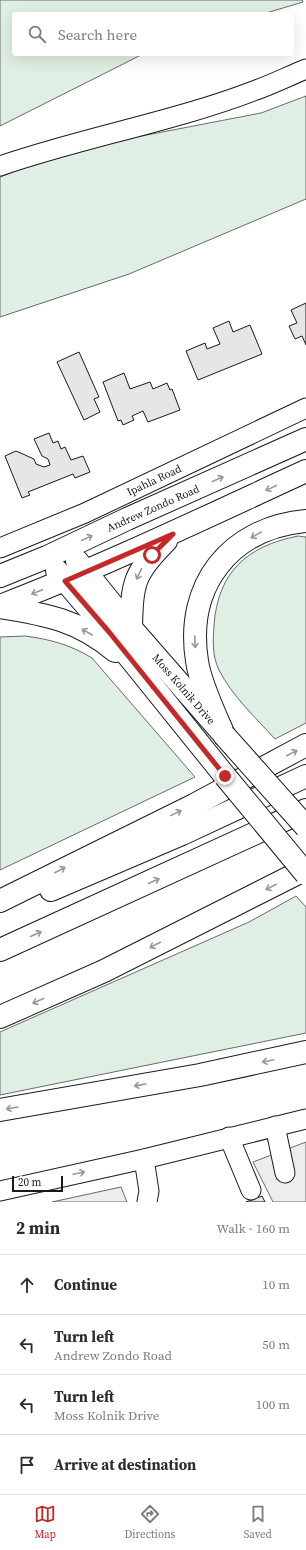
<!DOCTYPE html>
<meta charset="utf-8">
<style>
:root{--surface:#fff;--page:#f7f7f7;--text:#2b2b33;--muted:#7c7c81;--line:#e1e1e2;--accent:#c62828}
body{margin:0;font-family:"Source Serif 4",serif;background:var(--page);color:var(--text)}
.scale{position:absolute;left:12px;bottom:10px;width:51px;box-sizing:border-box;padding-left:4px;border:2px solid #1a1a1a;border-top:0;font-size:11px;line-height:14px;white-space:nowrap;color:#1a1a1a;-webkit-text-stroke:3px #fff;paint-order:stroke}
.stop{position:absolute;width:12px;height:12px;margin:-9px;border:3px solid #c62828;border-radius:50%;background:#fff}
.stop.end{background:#c62828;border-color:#fff;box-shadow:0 1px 4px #0008}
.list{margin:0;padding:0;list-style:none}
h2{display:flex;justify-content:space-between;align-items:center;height:52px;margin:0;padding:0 16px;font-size:17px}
h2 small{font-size:13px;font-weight:400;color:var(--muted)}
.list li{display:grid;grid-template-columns:26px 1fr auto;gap:12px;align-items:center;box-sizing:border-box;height:60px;padding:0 16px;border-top:1px solid var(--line)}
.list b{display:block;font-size:15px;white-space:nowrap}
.list p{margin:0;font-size:13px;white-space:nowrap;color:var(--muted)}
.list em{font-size:13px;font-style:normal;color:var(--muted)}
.icon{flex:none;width:22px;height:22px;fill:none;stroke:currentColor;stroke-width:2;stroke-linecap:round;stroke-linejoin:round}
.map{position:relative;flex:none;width:306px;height:1202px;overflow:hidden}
.search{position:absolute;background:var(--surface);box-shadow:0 4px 16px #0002;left:12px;right:12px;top:12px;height:44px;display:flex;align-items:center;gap:10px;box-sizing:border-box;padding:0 14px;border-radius:4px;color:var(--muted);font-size:15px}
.sheet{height:292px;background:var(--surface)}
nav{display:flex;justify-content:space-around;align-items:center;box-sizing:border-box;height:56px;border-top:1px solid var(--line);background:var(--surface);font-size:11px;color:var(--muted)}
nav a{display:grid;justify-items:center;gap:2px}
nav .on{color:var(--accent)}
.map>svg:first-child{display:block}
.green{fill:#e0efe3;stroke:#6a6a6a}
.parking{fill:#ededed;stroke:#6a6a6a}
.building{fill:#e6e6e6;stroke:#1a1a1a}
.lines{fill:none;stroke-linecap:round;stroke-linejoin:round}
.minor-casing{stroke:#1a1a1a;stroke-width:21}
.major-casing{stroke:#1a1a1a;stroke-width:24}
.highway-casing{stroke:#1a1a1a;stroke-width:24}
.minor{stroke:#fff;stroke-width:19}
.major{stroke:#fff;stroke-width:22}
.highway{stroke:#fff;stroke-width:22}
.major-bridge-casing{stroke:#1a1a1a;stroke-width:24;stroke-linecap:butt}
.major-bridge{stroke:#fff;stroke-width:22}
.oneway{stroke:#989898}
.route{stroke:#c62828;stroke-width:5}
.labels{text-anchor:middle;stroke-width:3;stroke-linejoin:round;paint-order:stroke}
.street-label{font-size:11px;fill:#1a1a1a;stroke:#fff}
</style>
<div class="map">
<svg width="306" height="1202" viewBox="0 0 306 1202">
<rect width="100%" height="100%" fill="#fff"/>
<g class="green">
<polygon points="0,0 302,0 303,2 263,14 14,14 14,54 143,54 0,126"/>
<polygon points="306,96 306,199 129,274 0,317 0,177 69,150 261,113"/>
<path d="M298,536l8,1v186l-31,16c-19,-21 -43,-43 -56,-69 -7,-14 -6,-30 -5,-45 4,-53 33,-79 84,-89z"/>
<path d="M25,636c24,3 46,9 67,22l103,119 -195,93v-233z"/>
<polygon points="296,896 306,907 306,1033 0,1095 0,1032 249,922"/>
</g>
<g class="parking">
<polygon points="306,1142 306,1202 273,1202 253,1162"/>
<polygon points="121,1187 127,1202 52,1202"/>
</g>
<g class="building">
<polygon points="306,303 306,345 302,336 295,339 289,326 297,323 291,310"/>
<polygon points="229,321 233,332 250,325 262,354 198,380 186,351 205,343 207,349 220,344 213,328"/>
<polygon points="79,352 99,397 94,399 100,412 84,420 57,362"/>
<polygon points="124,373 130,389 150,382 153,389 167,383 170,390 172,389 180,410 148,422 143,411 132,416 134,420 123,425 121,420 118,421 103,382"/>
<polygon points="49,433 53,443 58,441 61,449 65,447 71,460 83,456 90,472 75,478 73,474 28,492 30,495 22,498 5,456 16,451 34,459 36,464 44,467 50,465 48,459 42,456 34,439"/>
<polygon points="262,1196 265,1202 246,1202"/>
</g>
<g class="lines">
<defs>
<g id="minor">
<path d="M0,166c84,-29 173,-44 256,-76 17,-6 33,-14 50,-21"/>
<polyline points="0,548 85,513 306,408"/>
<polyline points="275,1126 285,1173"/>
<polyline points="229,1137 251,1190"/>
<polyline points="144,1159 149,1191 147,1202"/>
<polyline points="0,1191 144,1159 306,1119"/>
</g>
<g id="major">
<polyline points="77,561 131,628 220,730"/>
<polyline points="57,571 109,632 225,776"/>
<polyline points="0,576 47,557 127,519 306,439"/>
<path d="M0,606c104,-40 204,-88 306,-135"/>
<path d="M0,607c45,7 79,13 115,44"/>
<path d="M131,628c1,-46 3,-55 35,-87"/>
</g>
<g id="highway">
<path d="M224,735c-9,-21 -24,-52 -27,-74 -12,-76 33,-133 109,-140"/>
<polyline points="51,890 182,834 306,776"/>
<polyline points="0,901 194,805 306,745"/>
<polyline points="0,950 306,810"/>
<polyline points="0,1017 104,971 306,869"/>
<polyline points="0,1110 200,1075 306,1052"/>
</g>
</defs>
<use href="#minor" class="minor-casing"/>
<use href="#major" class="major-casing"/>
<use href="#highway" class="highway-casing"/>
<use href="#minor" class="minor"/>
<use href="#major" class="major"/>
<use href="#highway" class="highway"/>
<defs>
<g id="major-bridge">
<polyline points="224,735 306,827"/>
<polyline points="225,776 306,874"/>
</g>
</defs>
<use href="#major-bridge" class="major-bridge-casing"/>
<use href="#major-bridge" class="major-bridge"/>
</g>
<defs><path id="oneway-shaft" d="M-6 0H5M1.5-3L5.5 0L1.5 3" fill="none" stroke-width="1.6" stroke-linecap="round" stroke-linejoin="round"/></defs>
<g class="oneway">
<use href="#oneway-shaft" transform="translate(218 479) rotate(-24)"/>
<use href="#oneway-shaft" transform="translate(271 488) rotate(155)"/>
<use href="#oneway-shaft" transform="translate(256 535) rotate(150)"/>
<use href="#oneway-shaft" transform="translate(87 538) rotate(-25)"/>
<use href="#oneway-shaft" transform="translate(139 574) rotate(115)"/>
<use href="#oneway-shaft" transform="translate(37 592) rotate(159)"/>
<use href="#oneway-shaft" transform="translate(87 632) rotate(-150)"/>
<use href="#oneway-shaft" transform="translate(195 642) rotate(88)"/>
<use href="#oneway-shaft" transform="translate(292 753) rotate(-28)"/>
<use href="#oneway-shaft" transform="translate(176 813) rotate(-26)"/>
<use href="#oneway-shaft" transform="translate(60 870) rotate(-27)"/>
<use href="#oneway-shaft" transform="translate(154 881) rotate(-24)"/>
<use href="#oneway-shaft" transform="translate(271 887) rotate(153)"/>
<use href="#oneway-shaft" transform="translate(36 934) rotate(-24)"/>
<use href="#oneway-shaft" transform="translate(155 945) rotate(153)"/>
<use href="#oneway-shaft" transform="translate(38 1001) rotate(156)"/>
<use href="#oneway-shaft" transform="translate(268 1061) rotate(168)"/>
<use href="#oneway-shaft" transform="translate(140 1085) rotate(170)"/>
<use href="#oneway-shaft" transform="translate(12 1108) rotate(170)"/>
<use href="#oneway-shaft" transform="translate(79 1173) rotate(-12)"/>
</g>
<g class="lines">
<polyline class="route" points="152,555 173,534 65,581 109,632 225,776"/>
</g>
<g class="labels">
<g class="street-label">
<text transform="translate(154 480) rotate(-25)" y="4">Ipahla Road</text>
<text transform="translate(153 508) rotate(-24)" y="4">Andrew Zondo Road</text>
<text transform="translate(184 689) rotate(49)" y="4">Moss Kolnik Drive</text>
</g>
</g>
</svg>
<div class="scale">20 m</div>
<div class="stop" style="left:152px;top:555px"></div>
<div class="stop end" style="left:225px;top:776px"></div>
<div class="search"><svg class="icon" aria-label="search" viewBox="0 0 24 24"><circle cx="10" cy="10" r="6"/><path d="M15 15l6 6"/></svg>Search here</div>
</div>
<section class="sheet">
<h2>2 min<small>Walk · 160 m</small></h2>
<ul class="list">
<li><svg class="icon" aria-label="ahead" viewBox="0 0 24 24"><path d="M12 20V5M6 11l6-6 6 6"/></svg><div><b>Continue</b></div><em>10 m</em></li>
<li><svg class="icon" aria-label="left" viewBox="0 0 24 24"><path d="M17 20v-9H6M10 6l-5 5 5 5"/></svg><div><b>Turn left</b><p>Andrew Zondo Road</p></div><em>50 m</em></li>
<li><svg class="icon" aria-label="left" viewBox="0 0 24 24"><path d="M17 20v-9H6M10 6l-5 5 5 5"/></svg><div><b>Turn left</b><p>Moss Kolnik Drive</p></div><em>100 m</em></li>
<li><svg class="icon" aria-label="arrive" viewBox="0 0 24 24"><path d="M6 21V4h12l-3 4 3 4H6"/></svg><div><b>Arrive at destination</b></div></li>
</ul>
</section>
<nav>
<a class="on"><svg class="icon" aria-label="map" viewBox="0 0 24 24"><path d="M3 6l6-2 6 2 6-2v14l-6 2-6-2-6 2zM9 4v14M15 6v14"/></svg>Map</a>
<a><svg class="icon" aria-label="directions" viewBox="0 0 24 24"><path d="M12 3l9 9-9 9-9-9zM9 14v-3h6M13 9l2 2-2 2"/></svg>Directions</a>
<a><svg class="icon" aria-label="saved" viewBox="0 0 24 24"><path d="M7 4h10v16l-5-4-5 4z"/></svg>Saved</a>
</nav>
